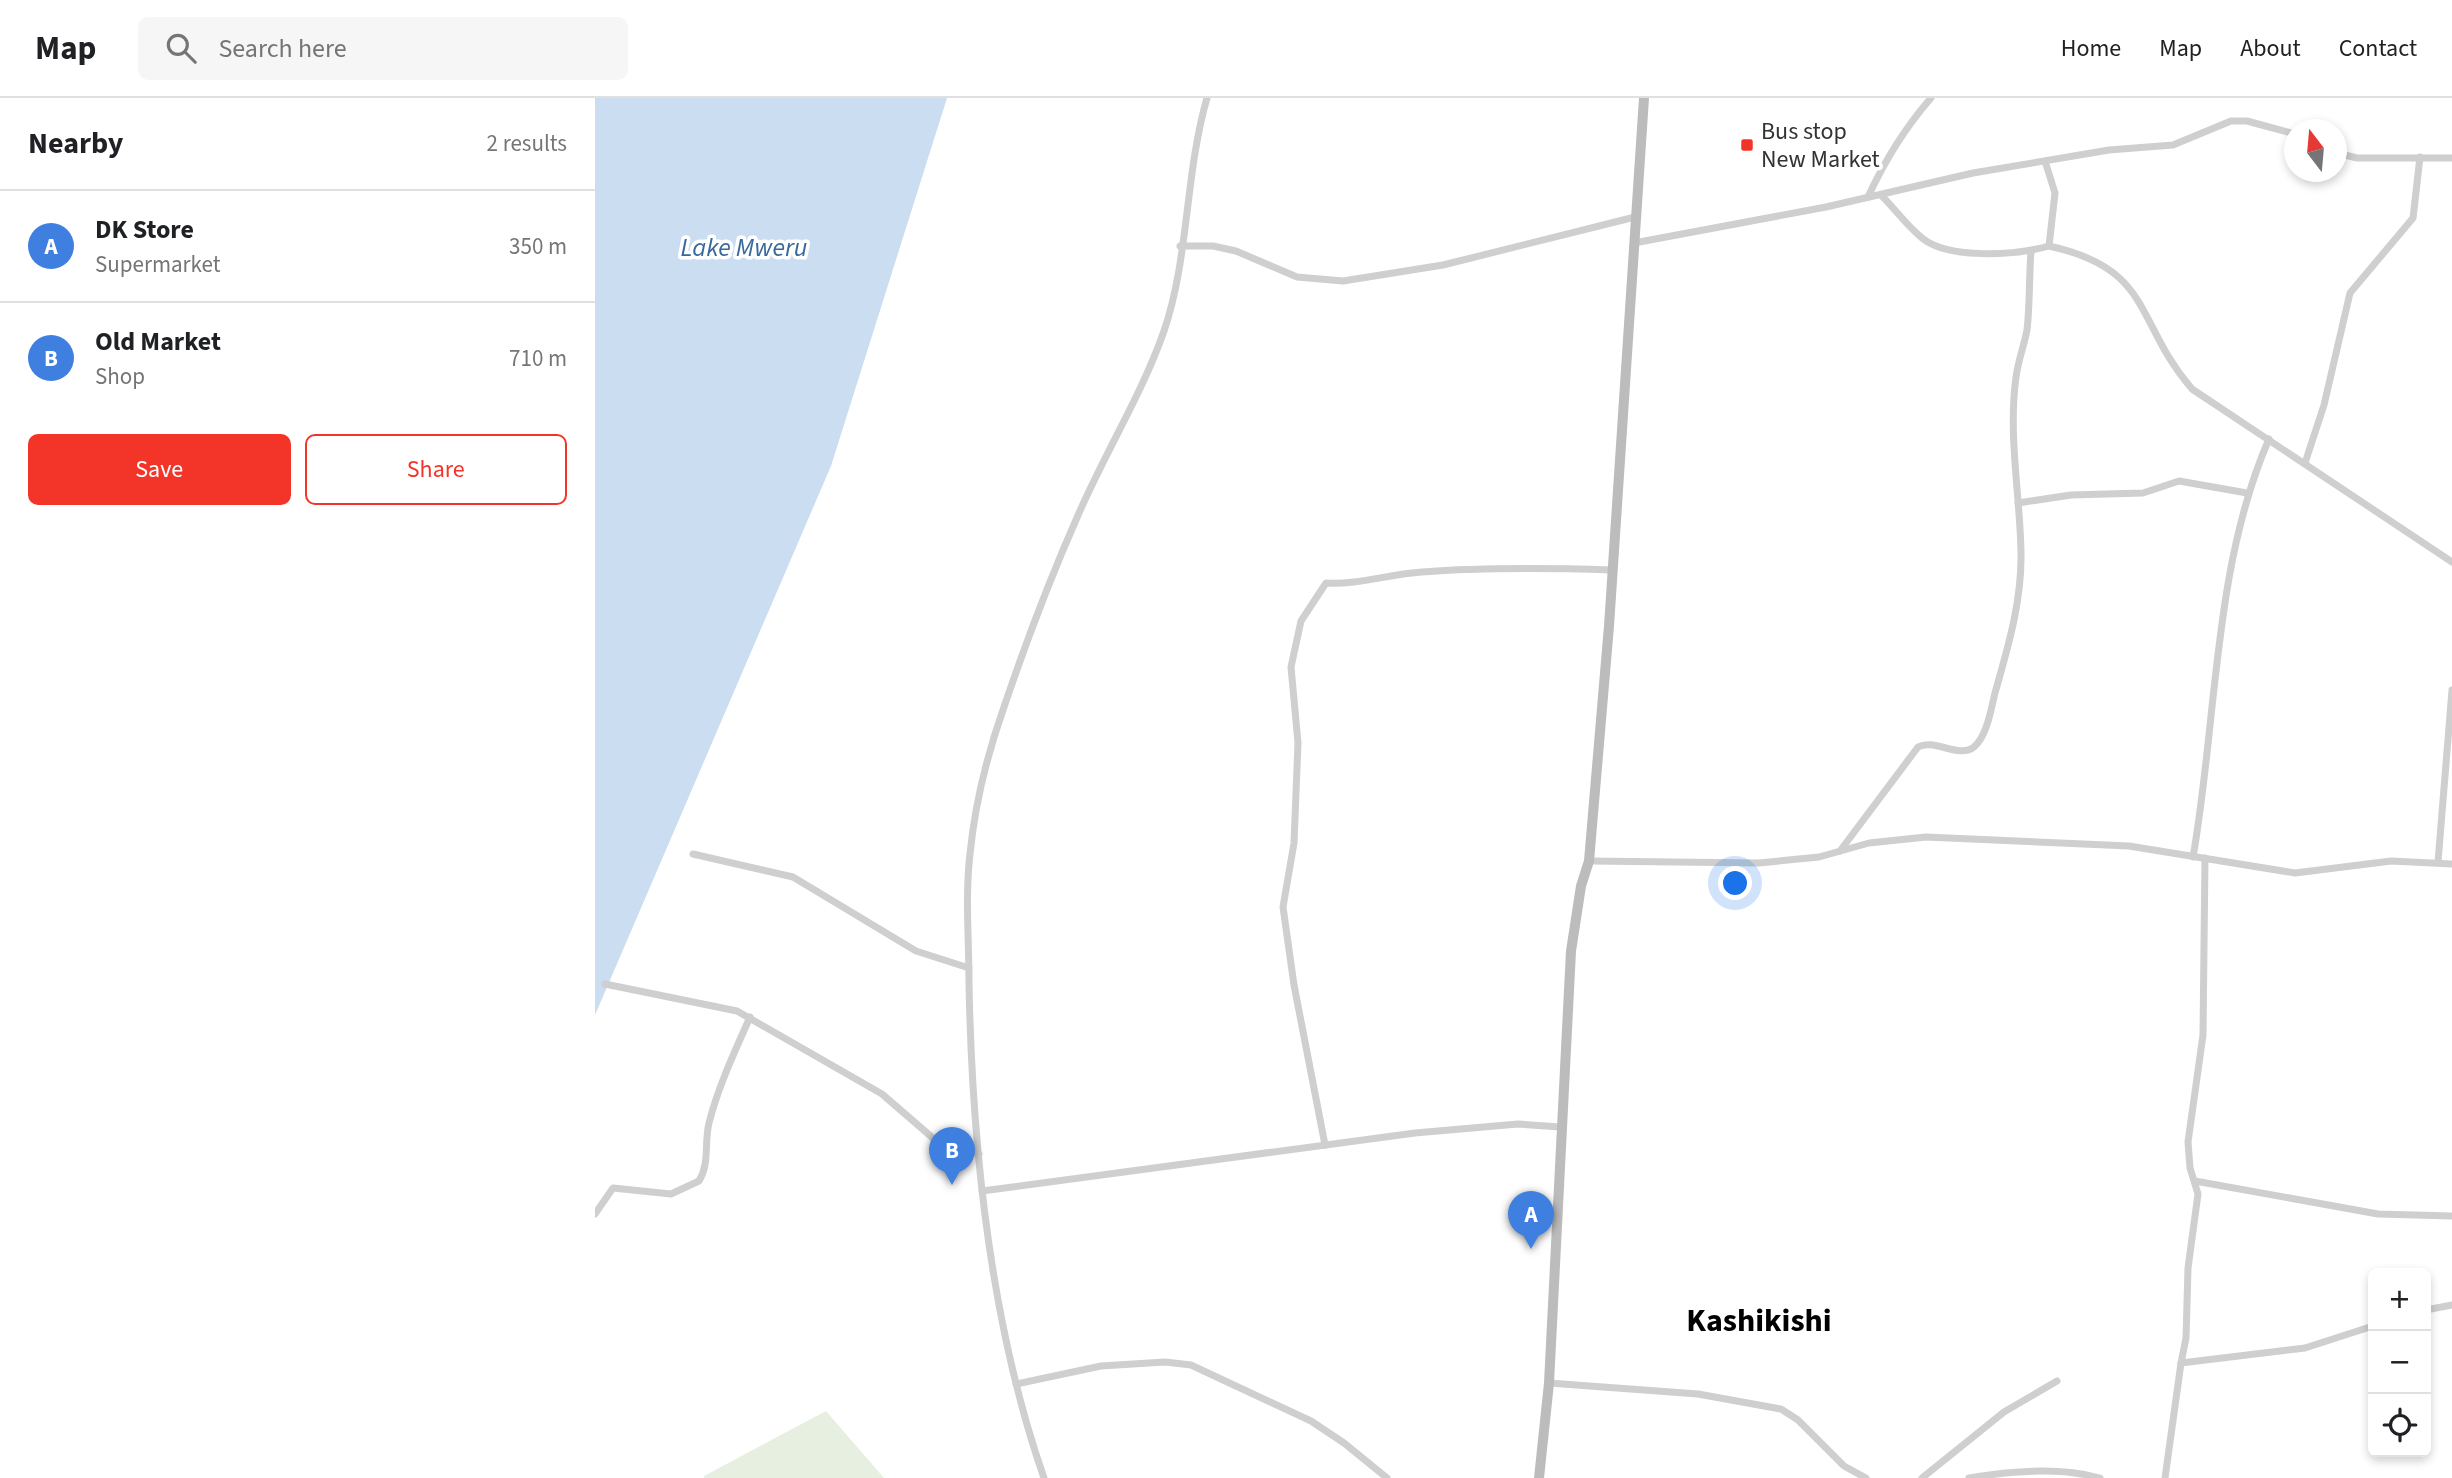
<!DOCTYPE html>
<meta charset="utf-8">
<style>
:root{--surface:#fff;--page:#f6f6f6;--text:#202124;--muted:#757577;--line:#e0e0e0;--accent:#f33529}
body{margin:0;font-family:"Source Sans 3",sans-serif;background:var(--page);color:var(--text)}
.controls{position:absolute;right:21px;bottom:21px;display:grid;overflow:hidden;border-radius:10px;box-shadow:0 4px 10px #0003}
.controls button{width:63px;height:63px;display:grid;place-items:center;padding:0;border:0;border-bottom:2px solid var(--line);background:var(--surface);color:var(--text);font:35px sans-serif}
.compass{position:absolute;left:1689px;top:21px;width:63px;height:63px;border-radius:50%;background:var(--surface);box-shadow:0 4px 10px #0003;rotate:344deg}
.you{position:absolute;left:1141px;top:786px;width:24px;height:24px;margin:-18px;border:5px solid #fff;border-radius:50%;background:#1a73e8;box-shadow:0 0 0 10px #1a73e833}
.badge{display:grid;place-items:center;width:46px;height:46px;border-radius:50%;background:var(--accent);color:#fff;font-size:23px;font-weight:700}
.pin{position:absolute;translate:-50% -58px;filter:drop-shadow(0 2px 4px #0008)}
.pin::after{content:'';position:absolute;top:37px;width:24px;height:21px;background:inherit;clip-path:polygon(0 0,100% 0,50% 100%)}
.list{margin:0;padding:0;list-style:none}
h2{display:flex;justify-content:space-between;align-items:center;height:91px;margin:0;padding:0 28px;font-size:30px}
h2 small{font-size:23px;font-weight:400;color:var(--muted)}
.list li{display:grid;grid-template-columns:46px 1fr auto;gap:21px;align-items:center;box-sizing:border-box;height:112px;padding:0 28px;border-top:2px solid var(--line)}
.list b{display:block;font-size:26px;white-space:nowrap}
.list p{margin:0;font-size:23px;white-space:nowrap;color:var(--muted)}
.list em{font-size:23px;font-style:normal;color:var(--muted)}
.actions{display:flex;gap:14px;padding:21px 28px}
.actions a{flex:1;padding:16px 0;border:2px solid var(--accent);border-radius:10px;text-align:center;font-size:24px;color:var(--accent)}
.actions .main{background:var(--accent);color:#fff}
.icon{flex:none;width:38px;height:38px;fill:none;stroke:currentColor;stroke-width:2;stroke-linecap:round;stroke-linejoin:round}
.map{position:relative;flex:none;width:1857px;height:1380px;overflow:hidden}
header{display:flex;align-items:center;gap:42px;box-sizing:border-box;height:98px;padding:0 35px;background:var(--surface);border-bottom:2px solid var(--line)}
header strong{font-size:33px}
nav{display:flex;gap:38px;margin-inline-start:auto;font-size:24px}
.search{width:490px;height:63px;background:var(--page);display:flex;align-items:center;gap:18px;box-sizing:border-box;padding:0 24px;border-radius:10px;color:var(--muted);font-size:26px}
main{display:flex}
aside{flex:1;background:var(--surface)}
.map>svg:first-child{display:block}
.green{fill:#e6efe0}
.water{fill:#cbddf0}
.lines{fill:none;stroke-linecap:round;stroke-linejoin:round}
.minor{stroke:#cfcfcf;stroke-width:7}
.secondary{stroke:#bcbcbc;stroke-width:10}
.poi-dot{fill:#f33529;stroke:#fff;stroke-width:2.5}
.labels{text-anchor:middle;stroke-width:7;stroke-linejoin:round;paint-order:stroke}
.poi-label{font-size:24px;fill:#323232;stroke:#fff;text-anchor:start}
.water-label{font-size:26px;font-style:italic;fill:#38689c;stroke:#fff}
.district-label{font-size:32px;font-weight:bold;fill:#000;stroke:#fff}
</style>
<header>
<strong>Map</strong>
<div class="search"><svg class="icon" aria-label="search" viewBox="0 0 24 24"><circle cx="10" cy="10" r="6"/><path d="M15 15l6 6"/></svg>Search here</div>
<nav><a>Home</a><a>Map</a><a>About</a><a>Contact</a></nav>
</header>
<main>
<aside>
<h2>Nearby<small>2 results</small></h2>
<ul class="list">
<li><span class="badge" style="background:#3f7fe0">A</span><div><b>DK Store</b><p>Supermarket</p></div><em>350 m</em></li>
<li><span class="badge" style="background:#3f7fe0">B</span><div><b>Old Market</b><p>Shop</p></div><em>710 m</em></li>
</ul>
<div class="actions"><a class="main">Save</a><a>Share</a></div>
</aside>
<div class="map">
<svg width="1857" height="1380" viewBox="0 0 1857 1380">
<rect width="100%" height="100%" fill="#fff"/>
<polygon class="green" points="231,1313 289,1380 109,1380 109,1378"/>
<polygon class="water" points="0,0 352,0 236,368 0,917"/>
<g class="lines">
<g class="minor">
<polyline points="1742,55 1762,60 1857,60"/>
<path d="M1450,63l10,32 -6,53c105,23 85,76 143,143l260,173"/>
<path d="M1286,97c14,14 26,31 41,43 27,22 95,17 127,8"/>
<path d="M1273,99c17,-37 36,-68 63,-99"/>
<polyline points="1039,145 1231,109 1378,75 1514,52 1578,47 1636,23 1652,23 1700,36"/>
<polyline points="585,148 618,148 641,153 702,179 748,183 848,167 1040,119"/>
<polyline points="1710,365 1729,307 1755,195 1818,120 1825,59"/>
<polyline points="1423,405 1476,397 1548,395 1584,383 1652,395"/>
<path d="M1245,753l78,-104c16,-9 41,12 56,0 13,-11 17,-38 21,-54 13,-46 27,-92 26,-141 -1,-57 -13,-117 -5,-175 2,-16 8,-31 11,-47 3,-26 2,-53 4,-79"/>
<polyline points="98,756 198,779 321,853 374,870"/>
<path d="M1598,759c24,-136 20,-290 76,-418"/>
<polyline points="994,763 1164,765 1224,759 1274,745 1331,739 1534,748 1700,775 1796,763 1857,766"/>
<polyline points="1843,764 1857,592"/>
<polyline points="10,886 142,913 287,996 339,1041 384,1056"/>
<path d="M730,1047l-31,-160 -11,-78 11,-64 4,-100 -7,-76 10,-46 25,-38c32,2 63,-9 96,-11 64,-5 127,-4 190,-2"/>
<polyline points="1600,1083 1783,1116 1857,1118"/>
<polyline points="387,1093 820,1035 923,1026 965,1029"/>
<path d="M0,1116l18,-26 58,6 28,-13c11,-18 5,-38 10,-58 9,-36 26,-72 41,-106"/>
<polyline points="1831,1212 1857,1207"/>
<polyline points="1586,1265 1591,1240 1593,1170 1603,1096 1595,1070 1593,1044 1608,937 1610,760"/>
<polyline points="954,1285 1103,1296 1186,1311 1203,1322 1249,1368 1271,1380"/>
<polyline points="421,1286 506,1268 570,1264 596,1267 716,1323 749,1345 792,1380"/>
<path d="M449,1380c-54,-155 -72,-332 -75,-495 0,-43 -4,-87 1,-129 5,-51 17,-99 34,-147 22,-65 47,-131 75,-194 27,-62 63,-119 85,-182 25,-73 21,-157 43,-233"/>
<polyline points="1327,1380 1409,1314 1462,1283"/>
<path d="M1374,1380c41,-7 91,-11 131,0"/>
<polyline points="1570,1380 1586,1265 1710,1250 1778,1228"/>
</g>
<polyline class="secondary" points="944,1380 954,1285 976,853 986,788 994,763 1014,528 1049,0"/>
</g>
<rect class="poi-dot" x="1145" y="40" width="14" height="14" rx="3.5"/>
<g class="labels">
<g class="poi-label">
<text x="1166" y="41">Bus stop<tspan x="1166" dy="28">New Market</tspan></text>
</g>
<g class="water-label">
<text x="149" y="158">Lake Mweru</text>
</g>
<g class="district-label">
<text x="1164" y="1233">Kashikishi</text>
</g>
</g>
</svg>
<div class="controls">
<button>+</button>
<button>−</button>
<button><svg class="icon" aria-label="locate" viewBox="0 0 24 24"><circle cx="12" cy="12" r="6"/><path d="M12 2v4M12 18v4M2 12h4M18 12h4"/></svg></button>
</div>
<svg class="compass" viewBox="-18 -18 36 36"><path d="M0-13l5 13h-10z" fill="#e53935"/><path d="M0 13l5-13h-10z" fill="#757577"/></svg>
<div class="you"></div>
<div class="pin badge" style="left:936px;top:1151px;background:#3f7fe0">A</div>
<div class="pin badge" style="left:357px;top:1087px;background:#3f7fe0">B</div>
</div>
</main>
